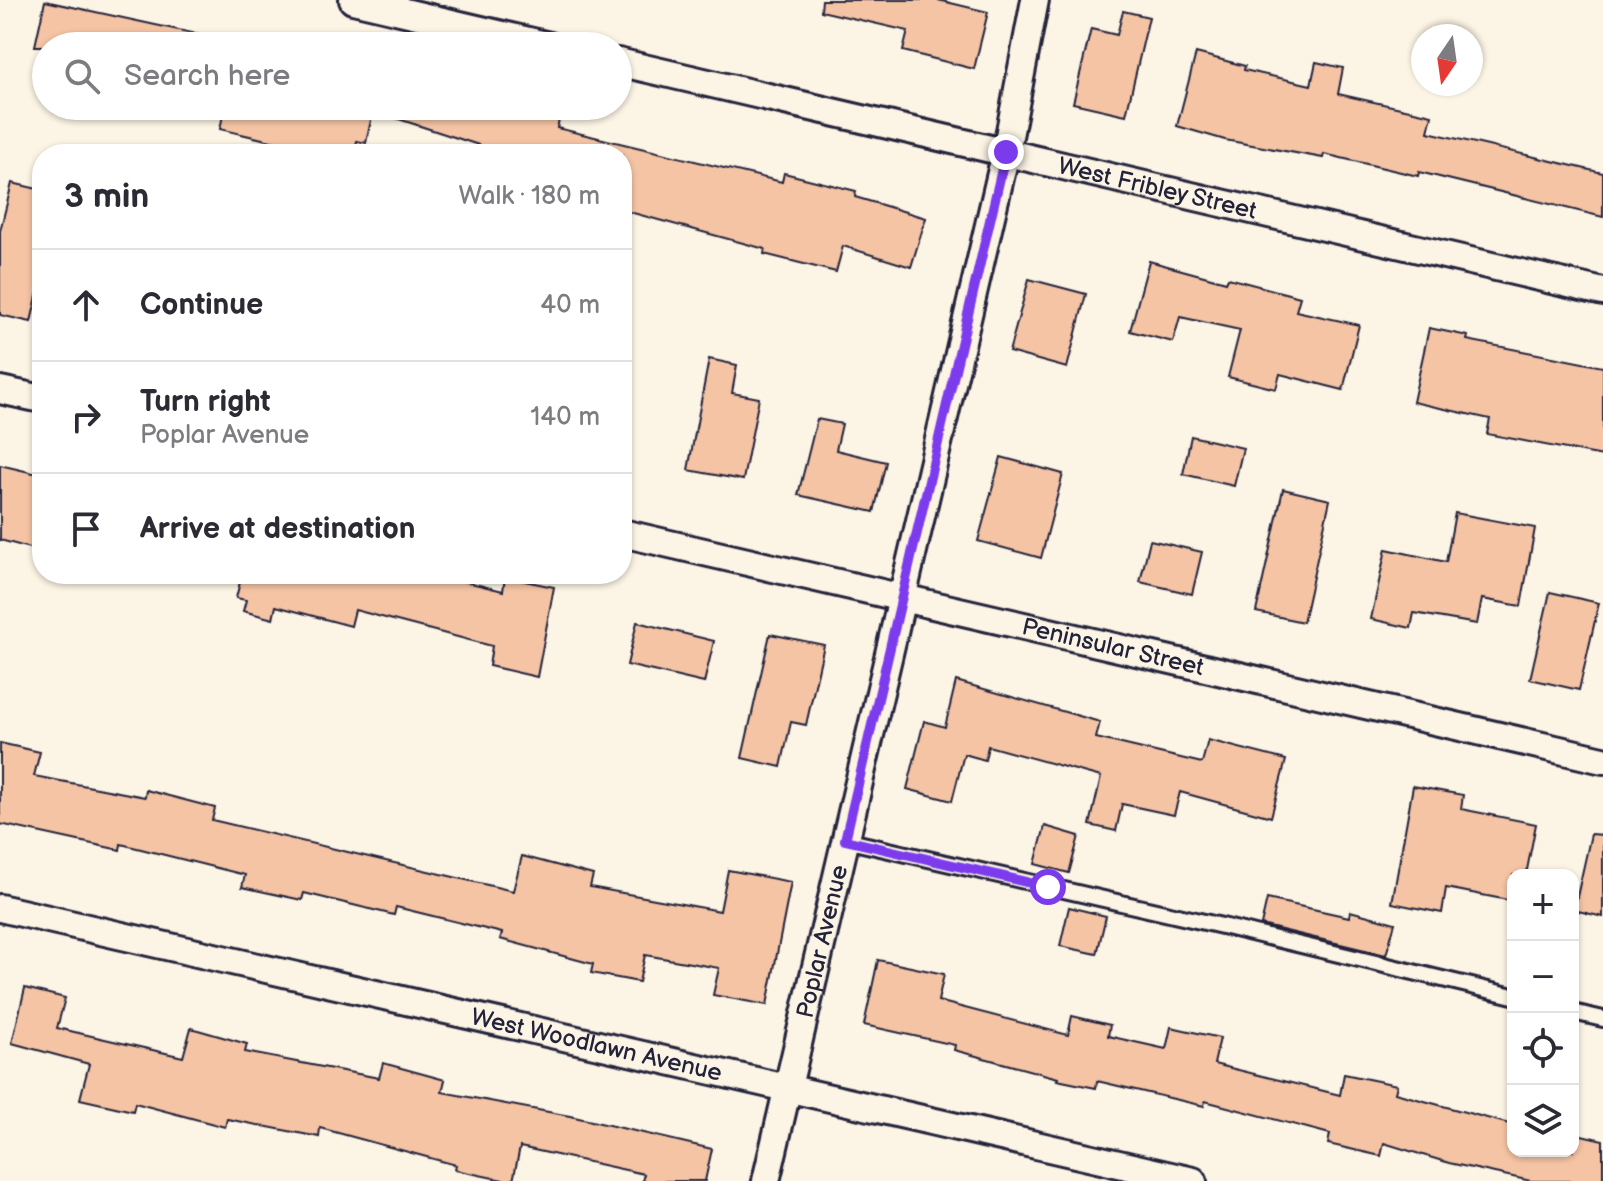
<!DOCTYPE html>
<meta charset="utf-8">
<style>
:root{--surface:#fff;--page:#f7f7f7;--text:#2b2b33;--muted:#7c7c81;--line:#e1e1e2}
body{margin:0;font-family:"Balsamiq Sans",sans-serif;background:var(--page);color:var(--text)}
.controls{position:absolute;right:24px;bottom:24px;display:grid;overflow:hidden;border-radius:16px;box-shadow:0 2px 6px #0004}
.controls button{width:72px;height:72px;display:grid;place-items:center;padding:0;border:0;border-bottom:2px solid var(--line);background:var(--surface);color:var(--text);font:40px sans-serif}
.compass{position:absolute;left:1411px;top:24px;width:72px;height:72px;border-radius:50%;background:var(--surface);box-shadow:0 2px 6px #0004;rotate:193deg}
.stop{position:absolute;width:24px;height:24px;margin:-18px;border:6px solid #7c3aed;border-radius:50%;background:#fff}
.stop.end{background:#7c3aed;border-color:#fff;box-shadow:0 2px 8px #0008}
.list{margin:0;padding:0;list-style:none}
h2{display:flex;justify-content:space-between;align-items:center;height:104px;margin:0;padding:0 32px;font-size:34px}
h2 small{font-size:26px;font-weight:400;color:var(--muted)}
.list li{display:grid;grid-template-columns:52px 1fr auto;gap:24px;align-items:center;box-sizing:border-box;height:112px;padding:0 32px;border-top:2px solid var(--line)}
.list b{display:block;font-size:30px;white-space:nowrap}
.list p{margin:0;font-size:26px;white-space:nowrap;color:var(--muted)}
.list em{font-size:26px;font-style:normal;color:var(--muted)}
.icon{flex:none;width:44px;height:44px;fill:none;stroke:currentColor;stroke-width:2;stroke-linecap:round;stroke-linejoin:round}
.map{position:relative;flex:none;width:1603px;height:1181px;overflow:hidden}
.search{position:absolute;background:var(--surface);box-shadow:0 2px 6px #0004;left:32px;top:32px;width:600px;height:88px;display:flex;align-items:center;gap:20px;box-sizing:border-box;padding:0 28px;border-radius:44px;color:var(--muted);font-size:30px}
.panel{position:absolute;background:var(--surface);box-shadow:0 2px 6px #0004;left:32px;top:144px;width:600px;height:440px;border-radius:32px}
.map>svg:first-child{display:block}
.building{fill:#f5c4a5;stroke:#22223b;stroke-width:2}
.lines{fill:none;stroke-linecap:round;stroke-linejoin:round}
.service-casing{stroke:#22223b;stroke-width:20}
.minor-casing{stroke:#22223b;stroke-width:32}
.service{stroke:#fcf5e5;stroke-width:14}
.minor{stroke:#fcf5e5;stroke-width:26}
.route{stroke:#7c3aed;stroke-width:10}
.labels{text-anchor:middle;stroke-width:7;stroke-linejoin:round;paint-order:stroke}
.street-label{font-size:24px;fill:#22223b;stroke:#fcf5e5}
</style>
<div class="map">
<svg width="1603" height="1181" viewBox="0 0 1603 1181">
<rect width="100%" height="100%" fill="#fcf5e5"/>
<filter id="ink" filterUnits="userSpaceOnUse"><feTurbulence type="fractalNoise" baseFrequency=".0125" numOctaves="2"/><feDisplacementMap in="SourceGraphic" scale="16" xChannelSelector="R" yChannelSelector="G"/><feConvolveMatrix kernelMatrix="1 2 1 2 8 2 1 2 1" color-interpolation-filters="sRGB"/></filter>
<g filter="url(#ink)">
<g class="building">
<polygon points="822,0 938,0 988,12 974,69 903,51 908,31 821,11"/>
<polygon points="45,1 197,34 196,46 35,46"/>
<polygon points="1123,11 1149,17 1126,115 1073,103 1091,29 1117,35"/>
<polygon points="1196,53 1245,66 1244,70 1311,85 1316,62 1343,68 1338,94 1432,115 1428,132 1603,173 1603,217 1419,172 1418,176 1324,154 1323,158 1225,140 1177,126"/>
<polygon points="225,106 374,106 366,143 357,141 354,154 326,154 220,129"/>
<polygon points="378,106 517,106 560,116 557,128 782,182 784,173 856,191 855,197 926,218 911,267 843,246 836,272 764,254 765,249 622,210 622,154 493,154 494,150 377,112"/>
<polygon points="12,183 42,190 42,275 31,322 0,315 0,231"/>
<polygon points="1149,261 1226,282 1228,278 1300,297 1296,311 1359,325 1343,390 1280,374 1276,389 1228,377 1240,330 1180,317 1173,342 1130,331"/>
<polygon points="1029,279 1086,294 1067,368 1009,352"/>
<polygon points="1429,328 1468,336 1467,340 1603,367 1603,456 1487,434 1490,419 1413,402"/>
<polygon points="709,359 737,365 732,393 759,398 743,480 688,470"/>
<polygon points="817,419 842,424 836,450 886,462 874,512 798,495"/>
<polygon points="1191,436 1243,448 1234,486 1183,474"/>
<polygon points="1001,457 1063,474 1041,558 978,541"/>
<polygon points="0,465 42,475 42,530 37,550 0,540"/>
<polygon points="1283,489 1330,500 1303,622 1256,612"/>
<polygon points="1455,513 1535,528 1521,606 1482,599 1477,624 1414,613 1411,628 1371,619 1386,549 1446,562"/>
<polygon points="1150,540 1202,552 1192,594 1140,582"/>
<polygon points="242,574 435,574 503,591 505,577 554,587 537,677 489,666 492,646 355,610 351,626 276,606 273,619 243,611 246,600 236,598"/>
<polygon points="1550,592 1599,603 1579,690 1530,679"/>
<polygon points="637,622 714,641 704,683 627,665"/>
<polygon points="770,634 824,645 806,725 791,722 781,767 742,758"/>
<polygon points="956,681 1100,722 1096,738 1202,763 1208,740 1286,760 1271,817 1180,792 1174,815 1122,804 1116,831 1090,825 1101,777 988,746 985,760 964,754 952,801 907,789 924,721 945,727"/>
<polygon points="0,743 40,752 34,776 145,797 146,790 215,808 212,820 513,891 522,856 593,875 590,887 720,911 728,870 791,882 767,1005 713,995 719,968 645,955 639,982 591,973 593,964 500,939 502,933 396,907 394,915 304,893 302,900 242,887 245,875 121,844 120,850 0,824"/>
<polygon points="1413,786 1463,795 1461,809 1536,824 1526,875 1513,875 1513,901 1446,888 1442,913 1392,903"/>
<polygon points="1045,826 1079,836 1069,873 1035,864"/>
<polygon points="1591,834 1603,835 1603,917 1574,910"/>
<polygon points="1267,899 1349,917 1350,911 1395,923 1386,955 1261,925"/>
<polygon points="1069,907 1106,916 1097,954 1060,946"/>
<polygon points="878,960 944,974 938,1001 1068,1035 1072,1016 1110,1025 1108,1036 1166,1049 1171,1027 1220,1038 1214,1064 1340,1095 1344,1074 1397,1085 1395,1093 1513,1125 1513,1151 1573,1151 1573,1133 1603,1140 1603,1181 1531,1181 1449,1163 1384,1143 1381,1156 1328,1144 1330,1134 1205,1101 1204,1106 1097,1081 1096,1088 1057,1080 1058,1078 954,1050 955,1045 864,1025"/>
<polygon points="25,988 65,998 57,1028 183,1057 191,1028 247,1044 245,1052 379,1078 383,1063 445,1080 442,1092 570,1116 712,1149 705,1181 642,1181 644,1174 520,1147 513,1181 508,1181 455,1170 456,1165 320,1128 319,1137 227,1119 225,1127 135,1103 133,1111 80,1099 89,1064 12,1043"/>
</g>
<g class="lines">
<defs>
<g id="service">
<polyline points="845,840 1222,926 1513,996"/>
<polyline points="1573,1012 1603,1019"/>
</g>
<g id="minor">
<polyline points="353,0 550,46"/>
<path id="s1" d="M618,62l985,230"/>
<polyline points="0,390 42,399"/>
<path id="s2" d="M622,533l981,227"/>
<path id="s3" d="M0,908l1193,273"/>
<path id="s4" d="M766,1181l240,-1029 29,-152"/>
</g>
</defs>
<use href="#service" class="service-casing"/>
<use href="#minor" class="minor-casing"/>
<use href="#service" class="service"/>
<use href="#minor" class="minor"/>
</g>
</g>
<g class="lines" filter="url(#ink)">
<polyline class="route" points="1006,152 845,840 1048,887"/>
</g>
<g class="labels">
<g class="street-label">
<text dy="8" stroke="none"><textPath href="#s1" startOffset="554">West Fribley Street</textPath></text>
<text dy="8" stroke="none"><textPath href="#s2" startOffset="504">Peninsular Street</textPath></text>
<text dy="8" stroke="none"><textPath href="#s4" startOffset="246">Poplar Avenue</textPath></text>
<text dy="8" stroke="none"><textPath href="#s3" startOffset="612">West Woodlawn Avenue</textPath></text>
</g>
</g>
</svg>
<div class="controls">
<button>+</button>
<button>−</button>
<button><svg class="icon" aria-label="locate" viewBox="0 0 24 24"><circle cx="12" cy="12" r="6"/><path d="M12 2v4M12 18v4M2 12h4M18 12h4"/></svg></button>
<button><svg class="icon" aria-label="layers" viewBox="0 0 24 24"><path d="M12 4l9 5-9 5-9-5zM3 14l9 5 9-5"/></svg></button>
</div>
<svg class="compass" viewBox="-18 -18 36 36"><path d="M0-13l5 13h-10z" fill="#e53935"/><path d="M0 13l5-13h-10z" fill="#7c7c81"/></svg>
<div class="stop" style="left:1048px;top:887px"></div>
<div class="stop end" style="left:1006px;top:152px"></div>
<div class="search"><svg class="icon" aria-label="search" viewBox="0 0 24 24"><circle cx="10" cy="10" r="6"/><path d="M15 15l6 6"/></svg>Search here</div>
<section class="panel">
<h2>3 min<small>Walk · 180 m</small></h2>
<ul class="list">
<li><svg class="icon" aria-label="ahead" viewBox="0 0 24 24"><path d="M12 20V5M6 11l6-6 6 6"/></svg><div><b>Continue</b></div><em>40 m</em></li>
<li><svg class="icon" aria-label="right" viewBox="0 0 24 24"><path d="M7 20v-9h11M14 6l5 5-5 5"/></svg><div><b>Turn right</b><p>Poplar Avenue</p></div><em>140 m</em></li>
<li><svg class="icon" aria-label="arrive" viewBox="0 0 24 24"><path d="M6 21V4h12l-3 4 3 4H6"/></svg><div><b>Arrive at destination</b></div></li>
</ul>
</section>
</div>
